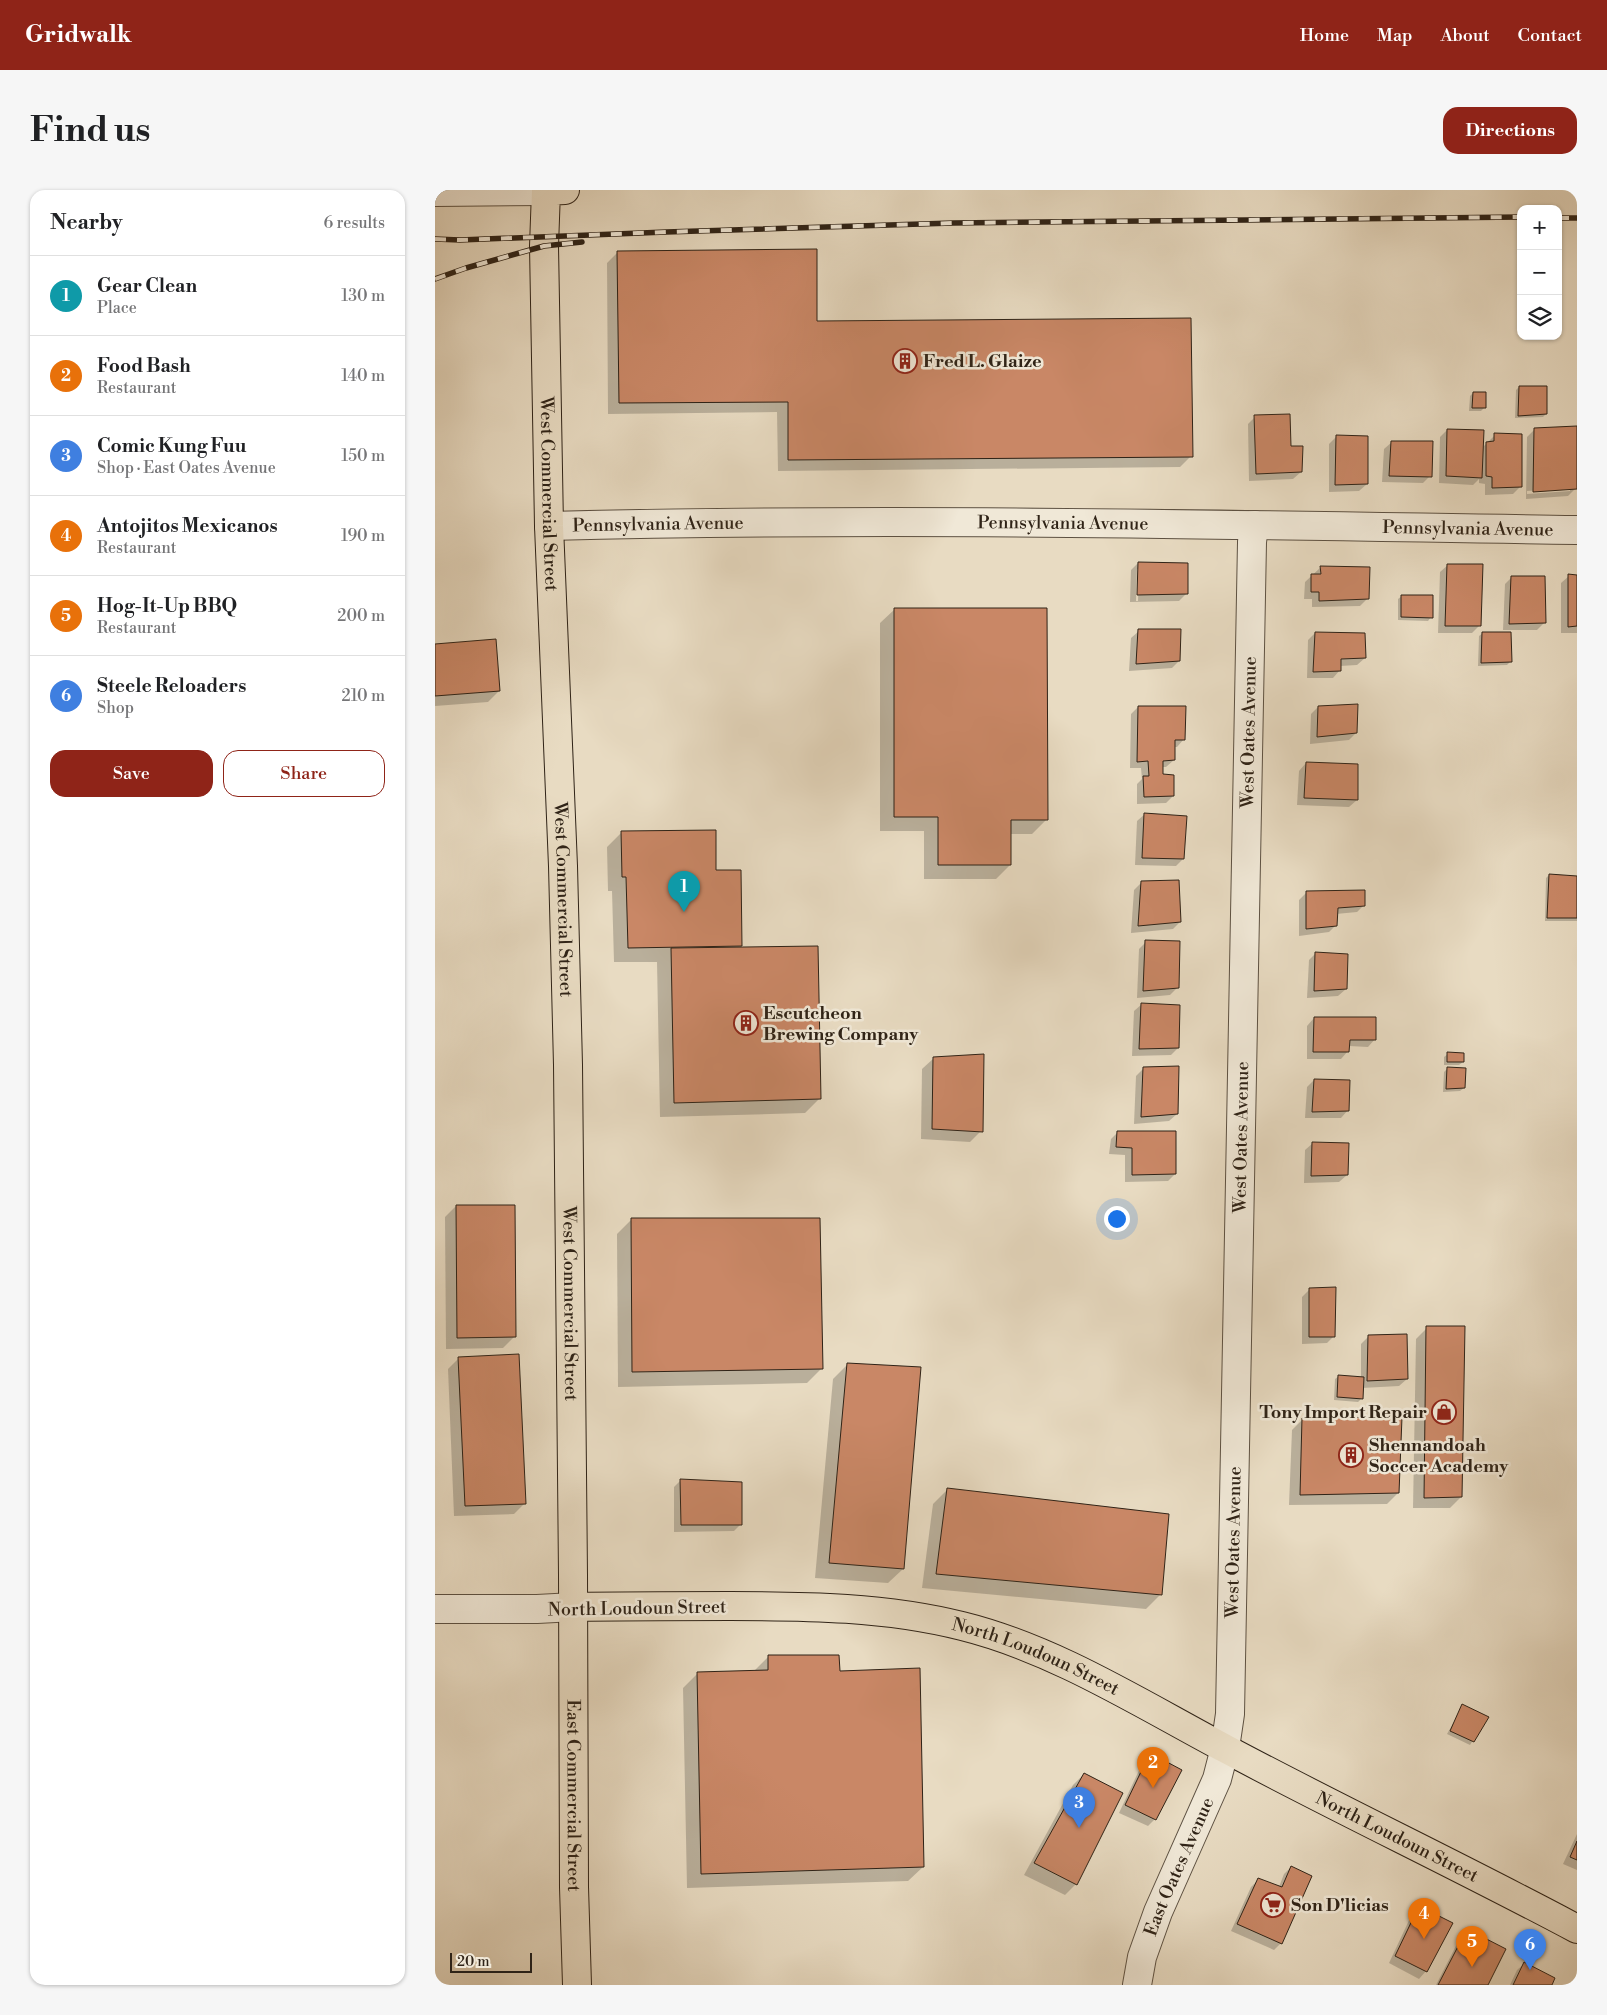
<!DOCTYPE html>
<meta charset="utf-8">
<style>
:root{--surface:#fff;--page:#f6f6f6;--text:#202124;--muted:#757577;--line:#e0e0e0;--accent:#8f2418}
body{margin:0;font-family:"Libre Bodoni",serif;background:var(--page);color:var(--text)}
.controls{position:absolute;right:15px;top:15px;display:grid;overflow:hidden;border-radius:10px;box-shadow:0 1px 4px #0004}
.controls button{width:45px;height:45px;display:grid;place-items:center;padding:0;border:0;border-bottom:1px solid var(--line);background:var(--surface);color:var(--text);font:25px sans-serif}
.scale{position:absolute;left:15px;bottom:12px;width:82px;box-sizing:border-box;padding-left:5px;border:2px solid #2f2317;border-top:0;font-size:14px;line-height:18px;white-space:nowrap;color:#2f2317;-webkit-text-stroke:4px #f0e8d7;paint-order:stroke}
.you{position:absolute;left:681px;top:1028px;width:18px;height:18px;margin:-12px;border:4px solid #fff;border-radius:50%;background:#1a73e8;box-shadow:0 0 0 8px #1a73e833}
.badge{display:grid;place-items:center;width:32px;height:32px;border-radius:50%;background:var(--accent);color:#fff;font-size:16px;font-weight:700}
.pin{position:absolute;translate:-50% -41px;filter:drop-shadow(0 1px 2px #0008)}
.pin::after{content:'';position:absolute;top:26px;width:18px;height:15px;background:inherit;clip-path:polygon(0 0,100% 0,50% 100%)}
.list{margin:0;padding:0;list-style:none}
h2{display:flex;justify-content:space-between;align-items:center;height:65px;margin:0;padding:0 20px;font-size:21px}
h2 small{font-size:16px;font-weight:400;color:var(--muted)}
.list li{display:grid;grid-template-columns:32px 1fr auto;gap:15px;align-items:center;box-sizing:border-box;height:80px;padding:0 20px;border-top:1px solid var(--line)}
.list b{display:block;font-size:19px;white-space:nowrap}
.list p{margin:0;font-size:16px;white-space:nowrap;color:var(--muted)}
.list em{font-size:16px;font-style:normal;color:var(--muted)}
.actions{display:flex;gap:10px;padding:15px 20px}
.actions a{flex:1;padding:11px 0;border:1px solid var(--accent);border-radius:15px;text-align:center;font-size:18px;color:var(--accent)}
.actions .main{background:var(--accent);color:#fff}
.icon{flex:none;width:28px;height:28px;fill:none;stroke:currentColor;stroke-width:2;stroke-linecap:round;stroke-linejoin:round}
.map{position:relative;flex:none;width:1142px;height:1795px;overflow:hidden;border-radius:15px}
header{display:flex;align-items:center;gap:30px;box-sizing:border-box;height:70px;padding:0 25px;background:var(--accent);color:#fff}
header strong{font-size:24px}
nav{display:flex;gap:28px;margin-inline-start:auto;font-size:18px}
.intro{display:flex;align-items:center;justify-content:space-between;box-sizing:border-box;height:120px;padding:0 30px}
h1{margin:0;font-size:35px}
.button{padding:12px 22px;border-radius:15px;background:var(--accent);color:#fff;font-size:18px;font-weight:700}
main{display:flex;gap:30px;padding:0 30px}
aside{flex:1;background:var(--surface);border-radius:15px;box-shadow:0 1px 4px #0004}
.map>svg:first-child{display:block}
.shadow{fill:#0003;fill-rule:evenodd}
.building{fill:#c98766;stroke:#2f2317}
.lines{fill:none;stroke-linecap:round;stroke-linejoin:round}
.minor-casing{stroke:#5d5142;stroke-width:30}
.major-casing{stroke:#2f2317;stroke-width:30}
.minor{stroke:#f0e8d7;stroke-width:28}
.major{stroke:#e8dbc2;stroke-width:28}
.rail-casing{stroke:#2f2317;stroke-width:5.5}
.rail{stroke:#f0e8d7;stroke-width:4;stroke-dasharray:11;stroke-linecap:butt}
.labels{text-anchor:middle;stroke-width:5;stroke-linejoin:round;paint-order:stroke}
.poi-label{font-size:18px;font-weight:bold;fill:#2f2317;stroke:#f0e8d7;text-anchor:start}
.street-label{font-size:18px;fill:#2f2317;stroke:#f0e8d7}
</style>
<header>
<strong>Gridwalk</strong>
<nav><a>Home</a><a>Map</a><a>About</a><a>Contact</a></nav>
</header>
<div class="intro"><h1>Find us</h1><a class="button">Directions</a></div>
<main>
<aside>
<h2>Nearby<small>6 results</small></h2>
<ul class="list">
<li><span class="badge" style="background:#0f9aa8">1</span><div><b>Gear Clean</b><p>Place</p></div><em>130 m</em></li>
<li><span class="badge" style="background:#e8710a">2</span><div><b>Food Bash</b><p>Restaurant</p></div><em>140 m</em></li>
<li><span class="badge" style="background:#3f7fe0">3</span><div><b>Comic Kung Fuu</b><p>Shop · East Oates Avenue</p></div><em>150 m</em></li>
<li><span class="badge" style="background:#e8710a">4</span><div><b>Antojitos Mexicanos</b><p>Restaurant</p></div><em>190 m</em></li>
<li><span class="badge" style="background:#e8710a">5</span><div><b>Hog-It-Up BBQ</b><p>Restaurant</p></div><em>200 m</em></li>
<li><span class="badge" style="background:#3f7fe0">6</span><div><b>Steele Reloaders</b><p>Shop</p></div><em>210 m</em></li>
</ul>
<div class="actions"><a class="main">Save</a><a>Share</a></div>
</aside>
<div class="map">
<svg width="1142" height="1795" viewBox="0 0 1142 1795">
<rect width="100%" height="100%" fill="#e8dbc2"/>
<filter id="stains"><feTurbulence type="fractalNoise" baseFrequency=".004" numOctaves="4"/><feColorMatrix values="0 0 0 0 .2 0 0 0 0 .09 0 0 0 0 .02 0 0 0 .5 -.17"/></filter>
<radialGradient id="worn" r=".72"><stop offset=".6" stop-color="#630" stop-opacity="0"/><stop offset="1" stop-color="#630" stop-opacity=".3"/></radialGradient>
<g class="shadow">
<polygon points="183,62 381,132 756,266 745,277 343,281 342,222 173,224 172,73"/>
<polygon points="1084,197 1111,224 1108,227 1080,228 1081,200"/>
<polygon points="1038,203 1050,217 1046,221 1034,221 1035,206"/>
<polygon points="820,227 855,258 866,282 858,289 814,291 813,234"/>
<polygon points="1012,240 1047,258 1060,245 1086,296 1078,304 1050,305 1050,294 1044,293 1044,289 1038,295 1004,293 1005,247"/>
<path d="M1099,240l42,58 -8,8 -42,3 1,-62zM1135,298v3l-43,3v-3z"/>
<polygon points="901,247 932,294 924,301 894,302 894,254"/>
<polygon points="957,252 995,286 988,293 947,292 949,259"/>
<path d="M703,373l49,30 -8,8 -49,1 1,-32zM702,379h2l-1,32h-2z"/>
<polygon points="1013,375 1045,435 1037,443 1003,443 1005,382"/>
<polygon points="886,377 933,408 925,416 877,417 877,409 869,409 870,392"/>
<polygon points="1134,386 1142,386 1142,443 1126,443 1126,393"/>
<polygon points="1077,387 1109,433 1102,440 1068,440 1070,394"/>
<polygon points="967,406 996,427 993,431 963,430 963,409"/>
<polygon points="460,419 611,630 597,644 575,644 575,675 561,689 489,689 489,641 445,641 445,433"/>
<polygon points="704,441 744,471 737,478 694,481 696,448"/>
<polygon points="880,443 930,468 922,475 905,476 905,480 898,488 872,488 873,450"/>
<polygon points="1048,443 1075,472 1072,475 1043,476 1044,446"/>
<polygon points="0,455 64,501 53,512 0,516"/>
<polygon points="703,517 749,549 742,557 739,557 739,570 731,577 727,577 727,585 738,606 731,613 702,614 702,594 707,589 706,578 695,578 696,524"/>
<polygon points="883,517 921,543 914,550 875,554 876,524"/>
<polygon points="871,573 922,610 914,617 862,615 864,581"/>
<polygon points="710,624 748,669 741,676 700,675 702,631"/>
<polygon points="186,643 280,682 305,682 306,758 385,908 370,923 225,927 222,772 179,772 177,701 173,701 172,657"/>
<polygon points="1114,685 1142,687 1142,731 1110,731 1111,688"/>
<polygon points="707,692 745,732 738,739 696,743 699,700"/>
<polygon points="871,703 929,715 922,722 901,724 901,735 894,742 864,746 864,710"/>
<polygon points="711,752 743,797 735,805 702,808 704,759"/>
<polygon points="881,763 911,799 903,806 872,808 874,770"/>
<polygon points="707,814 743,858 736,865 697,866 699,821"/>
<polygon points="879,828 940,849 933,857 914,856 913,861 906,869 872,869 872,836"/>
<polygon points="1013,864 1028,872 1024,875 1009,875 1009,867"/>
<polygon points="499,868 546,941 535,952 486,949 487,879"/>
<polygon points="709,878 742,924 734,931 699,934 701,886"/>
<polygon points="1012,879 1029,898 1025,901 1008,902 1009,882"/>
<polygon points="879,890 913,920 906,928 870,928 872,897"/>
<polygon points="683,942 740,984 733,991 690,992 690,965 674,964 676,949"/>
<polygon points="878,953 912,985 904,992 869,993 870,960"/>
<polygon points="21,1016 79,1147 68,1158 11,1159 10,1027"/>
<polygon points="197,1029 387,1178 372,1193 183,1197 182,1044"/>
<polygon points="874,1100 899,1146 892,1153 867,1154 867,1107"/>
<polygon points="992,1138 1026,1307 1015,1318 978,1318 981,1149"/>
<polygon points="934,1146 972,1189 964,1196 927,1198 926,1209 923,1212 899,1210 900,1189 904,1186 926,1188 926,1154"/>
<polygon points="24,1168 90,1313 79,1324 19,1326 13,1179"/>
<polygon points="412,1175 468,1379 453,1393 380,1388 398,1189"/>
<polygon points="868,1229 963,1303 952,1314 854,1315 857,1240"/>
<polygon points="246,1290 306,1334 299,1341 239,1342 239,1297"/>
<polygon points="512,1300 725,1405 711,1419 487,1398 498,1314"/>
<polygon points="334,1466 404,1482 488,1677 473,1691 252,1698 248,1498 263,1483 319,1481"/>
<polygon points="1028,1516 1052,1528 1035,1555 1012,1544"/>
<polygon points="715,1565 720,1629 713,1636 684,1623 708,1572"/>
<polygon points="649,1584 641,1694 630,1705 589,1685 638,1595"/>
<polygon points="1142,1644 1142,1680 1128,1674"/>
<polygon points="856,1677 846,1753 839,1760 796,1741 816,1697 823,1690 844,1697 849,1684"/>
<polygon points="984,1717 991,1781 984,1789 954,1773 977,1724"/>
<polygon points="1032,1740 1051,1795 1001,1795 1025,1748"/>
<polygon points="1090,1773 1115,1795 1075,1795 1082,1780"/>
</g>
<g class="building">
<polygon points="382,59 382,131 756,128 758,267 353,270 353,212 184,213 182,61"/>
<polygon points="1084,196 1112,196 1112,224 1083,226"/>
<polygon points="1038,202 1051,202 1051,218 1037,218"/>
<polygon points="855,224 856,256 868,256 867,282 821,284 819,225"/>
<polygon points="1142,236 1142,299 1098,302 1099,238"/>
<polygon points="1012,239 1049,240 1047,288 1011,286"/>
<polygon points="1059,243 1087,244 1087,297 1057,298 1057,287 1051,286 1051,252 1059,251"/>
<polygon points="901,245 933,246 933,294 900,295"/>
<polygon points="956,251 998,251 997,287 954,286"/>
<polygon points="703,372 753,373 753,404 702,405"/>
<polygon points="1012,374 1048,374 1046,436 1010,436"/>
<polygon points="885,376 935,377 934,409 884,411 884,402 876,402 876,384 886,384"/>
<polygon points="1133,384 1142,385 1142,436 1133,437"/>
<polygon points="1076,386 1110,386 1111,433 1074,434"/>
<polygon points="966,405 998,405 998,428 966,427"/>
<polygon points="459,418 612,418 613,630 576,630 576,675 503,675 503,627 459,627"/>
<polygon points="703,439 746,439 745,471 701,474"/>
<polygon points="880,442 930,443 931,468 906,469 906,481 878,482"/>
<polygon points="1047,442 1076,442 1077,472 1046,473"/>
<polygon points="61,449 65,501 0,506 0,454"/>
<polygon points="923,514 922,543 882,547 883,516"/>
<polygon points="703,516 751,516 750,550 740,550 740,570 728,571 728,584 739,585 739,606 709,607 708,586 714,586 713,571 702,572"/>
<polygon points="871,572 923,574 923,610 869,608"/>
<polygon points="709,623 752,626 749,669 707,668"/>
<polygon points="281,640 281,680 306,680 307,756 193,758 191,687 187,687 186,641"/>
<polygon points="1114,684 1142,686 1142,728 1112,728"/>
<polygon points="744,690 746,732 703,736 706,691"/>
<polygon points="930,700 930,716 903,718 902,736 871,739 871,701"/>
<polygon points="710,750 745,751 744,798 708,801"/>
<polygon points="383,756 386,909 239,913 236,758"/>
<polygon points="880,762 913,764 912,799 879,801"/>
<polygon points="706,813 745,815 744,858 704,859"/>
<polygon points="879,827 941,827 941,850 915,850 914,862 878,862"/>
<polygon points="1012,862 1029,863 1029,872 1012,872"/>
<polygon points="549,864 548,942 497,939 498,867"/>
<polygon points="744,876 743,924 706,927 708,877"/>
<polygon points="1012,877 1031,878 1030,898 1011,899"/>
<polygon points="879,889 915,890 914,921 877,922"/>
<polygon points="682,941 741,941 741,984 697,985 697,958 681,957"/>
<polygon points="877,952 914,953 913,985 876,986"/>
<polygon points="21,1015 80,1015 81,1147 22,1148"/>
<polygon points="196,1028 385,1028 388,1179 197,1182"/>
<polygon points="901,1097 900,1147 874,1147 874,1098"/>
<polygon points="991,1136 1030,1136 1027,1307 989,1308"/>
<polygon points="972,1144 973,1189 932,1191 933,1145"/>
<polygon points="84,1164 91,1314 30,1316 23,1167"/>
<polygon points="412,1173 486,1177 469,1379 394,1373"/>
<polygon points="903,1185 929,1187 928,1209 902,1207"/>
<polygon points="967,1227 964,1303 865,1305 867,1228"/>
<polygon points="245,1289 307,1292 307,1335 246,1335"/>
<polygon points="512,1298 734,1324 727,1405 501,1384"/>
<polygon points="333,1465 404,1465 405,1481 485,1478 489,1677 266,1684 262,1482 333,1480"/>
<polygon points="1027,1514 1054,1527 1039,1552 1015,1541"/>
<polygon points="715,1563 747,1580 721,1630 690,1615"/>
<polygon points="649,1583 688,1603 642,1695 599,1673"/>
<polygon points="1142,1651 1142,1670 1135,1667"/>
<polygon points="856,1676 877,1686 847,1754 802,1734 823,1688 847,1697"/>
<polygon points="984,1716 1018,1733 992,1782 960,1766"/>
<polygon points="1032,1739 1071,1759 1053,1795 1003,1795"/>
<polygon points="1089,1772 1120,1788 1117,1795 1078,1795"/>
</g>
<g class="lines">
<defs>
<g id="minor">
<polyline points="0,2 111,1"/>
<path id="s1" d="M114,336c343,-9 685,-1 1028,4"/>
<polyline points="0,1419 102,1419 139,1417"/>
<path id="s2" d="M702,1795l5,-28 16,-45 59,-133 8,-31 5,-34 22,-1172 2,-17"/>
</g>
<g id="major">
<path id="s3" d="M130,0l-19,1 -2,55 5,280 14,340 5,199 5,510 1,312 3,98"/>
<path id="s4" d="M139,1417c52,-1 104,-1 156,-1 78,0 156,1 232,20 93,23 179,78 264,123 116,62 235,118 351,180"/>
</g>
</defs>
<use href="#minor" class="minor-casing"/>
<use href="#major" class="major-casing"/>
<use href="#minor" class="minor"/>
<use href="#major" class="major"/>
<defs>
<g id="rail">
<polyline points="1123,28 1142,28"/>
<polyline points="0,49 25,50 231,42 518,33 1086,27"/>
<polyline points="0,89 31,78 109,56 147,52"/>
</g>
</defs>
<use href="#rail" class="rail-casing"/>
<use href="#rail" class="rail"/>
</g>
<defs>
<symbol id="building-ring" viewBox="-11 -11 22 22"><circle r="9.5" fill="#f0e8d7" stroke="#8f2418" stroke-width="1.5"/><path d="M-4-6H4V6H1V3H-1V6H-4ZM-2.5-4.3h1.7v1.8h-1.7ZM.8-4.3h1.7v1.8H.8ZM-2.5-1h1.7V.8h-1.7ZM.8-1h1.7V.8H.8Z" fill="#8f2418"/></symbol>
<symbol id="shop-ring" viewBox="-11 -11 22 22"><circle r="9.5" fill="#f0e8d7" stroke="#8f2418" stroke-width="1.5"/><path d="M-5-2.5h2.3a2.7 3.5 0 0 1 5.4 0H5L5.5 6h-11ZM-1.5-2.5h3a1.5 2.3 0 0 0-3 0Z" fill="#8f2418"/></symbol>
<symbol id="supermarket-ring" viewBox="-11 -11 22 22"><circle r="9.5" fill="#f0e8d7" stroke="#8f2418" stroke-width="1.5"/><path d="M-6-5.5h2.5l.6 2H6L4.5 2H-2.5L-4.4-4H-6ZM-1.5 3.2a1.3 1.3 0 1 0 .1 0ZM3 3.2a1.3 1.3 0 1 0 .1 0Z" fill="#8f2418"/></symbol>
</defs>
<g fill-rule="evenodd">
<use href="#building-ring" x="456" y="157" width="28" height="28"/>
<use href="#building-ring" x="297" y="819" width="28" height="28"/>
<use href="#shop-ring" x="995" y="1208" width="28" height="28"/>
<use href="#building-ring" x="902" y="1251" width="28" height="28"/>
<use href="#supermarket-ring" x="824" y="1701" width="28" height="28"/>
</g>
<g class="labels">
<g class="poi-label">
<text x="488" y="177">Fred L. Glaize</text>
<text x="328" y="829">Escutcheon<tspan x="328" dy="21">Brewing Company</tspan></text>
<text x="992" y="1228" text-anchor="end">Tony Import Repair</text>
<text x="934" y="1261">Shennandoah<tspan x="934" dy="21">Soccer Academy</tspan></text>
<text x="856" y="1721">Son D'licias</text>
</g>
<g class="street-label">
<text dy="6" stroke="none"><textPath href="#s3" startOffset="322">West Commercial Street</textPath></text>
<text dy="6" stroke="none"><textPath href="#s1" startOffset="514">Pennsylvania Avenue</textPath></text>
<text dy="6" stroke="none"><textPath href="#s1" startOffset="109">Pennsylvania Avenue</textPath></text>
<text dy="6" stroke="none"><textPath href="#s1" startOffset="919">Pennsylvania Avenue</textPath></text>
<text dy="6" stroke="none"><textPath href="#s2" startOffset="1270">West Oates Avenue</textPath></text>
<text dy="6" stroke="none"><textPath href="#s3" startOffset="728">West Commercial Street</textPath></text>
<text dy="6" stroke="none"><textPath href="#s2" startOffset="865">West Oates Avenue</textPath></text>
<text dy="6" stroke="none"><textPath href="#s3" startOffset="1132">West Commercial Street</textPath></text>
<text dy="6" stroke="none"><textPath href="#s2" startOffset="460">West Oates Avenue</textPath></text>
<text transform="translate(202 1418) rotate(-1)" y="6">North Loudoun Street</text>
<text dy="6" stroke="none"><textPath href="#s4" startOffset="469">North Loudoun Street</textPath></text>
<text dy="6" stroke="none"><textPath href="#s3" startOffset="1624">East Commercial Street</textPath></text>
<text dy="6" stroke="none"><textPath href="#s4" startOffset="874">North Loudoun Street</textPath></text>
<text dy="6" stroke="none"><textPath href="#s2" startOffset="126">East Oates Avenue</textPath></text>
</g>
</g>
<rect width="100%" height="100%" filter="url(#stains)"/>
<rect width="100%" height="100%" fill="url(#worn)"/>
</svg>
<div class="controls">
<button>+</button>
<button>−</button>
<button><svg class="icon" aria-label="layers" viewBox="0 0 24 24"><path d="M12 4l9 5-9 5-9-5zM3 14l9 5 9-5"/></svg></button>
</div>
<div class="scale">20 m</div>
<div class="you"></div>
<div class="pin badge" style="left:249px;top:722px;background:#0f9aa8">1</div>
<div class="pin badge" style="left:718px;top:1598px;background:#e8710a">2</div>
<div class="pin badge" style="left:644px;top:1638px;background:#3f7fe0">3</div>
<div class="pin badge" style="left:989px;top:1749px;background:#e8710a">4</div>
<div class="pin badge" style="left:1037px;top:1777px;background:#e8710a">5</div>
<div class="pin badge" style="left:1095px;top:1780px;background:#3f7fe0">6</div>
</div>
</main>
